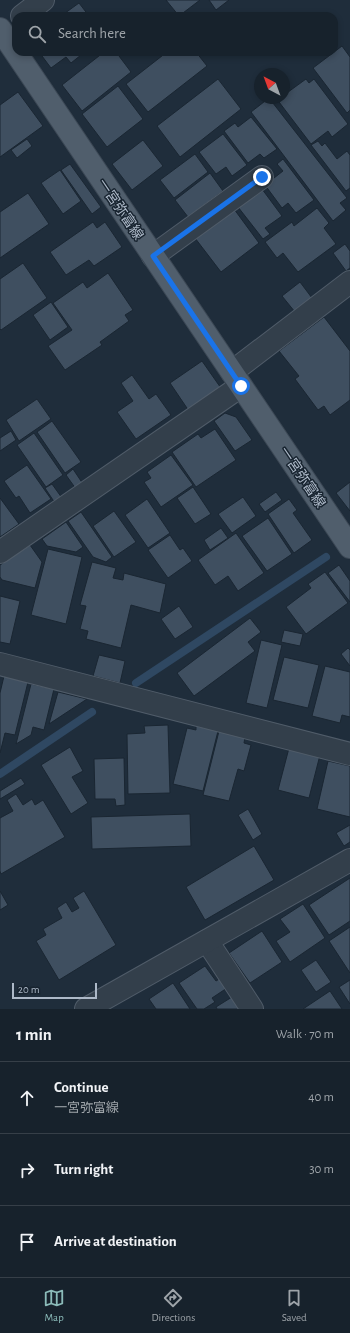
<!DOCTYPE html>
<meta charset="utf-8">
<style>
:root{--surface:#17222c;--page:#202a34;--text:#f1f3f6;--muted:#9ea4a9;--line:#363f48;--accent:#8bbbb9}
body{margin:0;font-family:"Alegreya Sans","Noto Sans JP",sans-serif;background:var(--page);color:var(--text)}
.compass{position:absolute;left:254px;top:68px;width:36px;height:36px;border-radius:50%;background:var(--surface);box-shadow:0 2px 6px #0003;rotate:319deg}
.scale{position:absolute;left:12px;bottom:10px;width:85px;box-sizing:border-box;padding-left:4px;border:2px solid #adb9c8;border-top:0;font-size:11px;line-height:14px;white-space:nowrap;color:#adb9c8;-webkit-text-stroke:3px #182430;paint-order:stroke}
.stop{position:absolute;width:12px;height:12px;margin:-9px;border:3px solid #1a73e8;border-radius:50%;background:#fff}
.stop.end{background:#1a73e8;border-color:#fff;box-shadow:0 1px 4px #0008}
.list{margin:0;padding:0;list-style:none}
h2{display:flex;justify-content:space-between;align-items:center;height:52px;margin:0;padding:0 16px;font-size:17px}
h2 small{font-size:13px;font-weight:400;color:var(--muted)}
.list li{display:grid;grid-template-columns:26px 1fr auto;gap:12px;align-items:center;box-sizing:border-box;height:72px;padding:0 16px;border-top:1px solid var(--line)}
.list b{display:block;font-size:15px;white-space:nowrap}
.list p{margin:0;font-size:13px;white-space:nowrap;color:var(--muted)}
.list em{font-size:13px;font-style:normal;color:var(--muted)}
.icon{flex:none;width:22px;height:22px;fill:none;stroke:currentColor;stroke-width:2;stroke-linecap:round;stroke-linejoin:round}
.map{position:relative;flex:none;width:350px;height:1009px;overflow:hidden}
.search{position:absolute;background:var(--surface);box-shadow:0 2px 6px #0003;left:12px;right:12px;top:12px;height:44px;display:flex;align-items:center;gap:10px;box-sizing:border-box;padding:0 14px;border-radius:12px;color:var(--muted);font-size:15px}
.sheet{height:268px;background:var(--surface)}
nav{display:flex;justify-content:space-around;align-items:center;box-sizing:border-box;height:56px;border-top:1px solid var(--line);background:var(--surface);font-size:11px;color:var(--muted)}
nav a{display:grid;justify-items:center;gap:2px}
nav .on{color:var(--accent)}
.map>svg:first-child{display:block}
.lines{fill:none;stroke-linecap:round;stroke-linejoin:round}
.stream{stroke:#2f4862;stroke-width:8}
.building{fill:#3f4f60;stroke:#1a2632}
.minor-casing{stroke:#505c69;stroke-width:24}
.major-casing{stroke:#3c4855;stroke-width:24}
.minor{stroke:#333f4b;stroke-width:22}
.major{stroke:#505e6c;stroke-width:22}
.route{stroke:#1a73e8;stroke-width:5}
.labels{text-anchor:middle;stroke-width:3;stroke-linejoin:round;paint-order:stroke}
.street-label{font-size:14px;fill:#adb9c8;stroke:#182430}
</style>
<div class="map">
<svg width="350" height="1009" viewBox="0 0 350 1009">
<rect width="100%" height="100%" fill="#1f2d3b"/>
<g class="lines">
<g class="stream">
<polyline points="136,683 326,557"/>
<polyline points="0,774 92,712"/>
</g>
</g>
<g class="building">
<polygon points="166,0 200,0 179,16"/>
<polygon points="209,0 229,0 216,10"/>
<polygon points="79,3 89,16 61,16"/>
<polygon points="342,46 350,57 350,110 347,113 313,68"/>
<polygon points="39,52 78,52 81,55 71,63 66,57 51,68"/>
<polygon points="104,52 116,52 131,72 82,111 62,85"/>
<polygon points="167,52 196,52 207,66 148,112 126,84"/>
<polygon points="218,79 241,109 180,157 157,126"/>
<polygon points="306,79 309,83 314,79 348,124 332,137 328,131 311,144 276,98 284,98 284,95"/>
<polygon points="118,86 143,119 107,147 82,114"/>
<polygon points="18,92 43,126 0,157 0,105"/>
<polygon points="269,98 347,198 340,203 346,210 333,221 251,112"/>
<polygon points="251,117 277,149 264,158 260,154 248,163 224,131 235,123 238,127"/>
<polygon points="223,134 247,165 232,176 226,167 216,174 199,152"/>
<polygon points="27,139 32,146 17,158 11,150"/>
<polygon points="143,140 163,166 132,190 112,164"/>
<polygon points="318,141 322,146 325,143 337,159 347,151 350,155 350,188 346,191 311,145"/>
<polygon points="195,154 208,172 174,198 160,180"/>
<polygon points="283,159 314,200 296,213 288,203 282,208 265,185 283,171 277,164"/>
<polygon points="70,164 101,207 92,214 61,170"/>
<polygon points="60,170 81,201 63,214 41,183"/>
<polygon points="210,173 223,191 188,217 175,200"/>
<polygon points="262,189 282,216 265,228 270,234 263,239 238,207"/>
<polygon points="28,193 49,224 0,258 0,212"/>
<polygon points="317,208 329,223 324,228 336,244 298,272 283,253 277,258 265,242 292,222 294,226"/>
<polygon points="234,209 259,243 221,272 195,238"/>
<polygon points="93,222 97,228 105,222 122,247 94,266 89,260 66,275 50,252"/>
<polygon points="345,244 350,251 350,268 346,271 333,253"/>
<polygon points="23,263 47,298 1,330 0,329 0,279"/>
<polygon points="108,273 133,310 125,315 129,321 100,342 102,345 65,370 48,346 72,330 53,303 83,282 87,288"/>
<polygon points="300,282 312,298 295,312 282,296"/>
<polygon points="51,302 68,327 50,340 33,315"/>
<polygon points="324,317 350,351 350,400 330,415 324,406 318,410 295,379 299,376 279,351"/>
<polygon points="202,361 223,391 191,414 170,383"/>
<polygon points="132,375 149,399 156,394 171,415 136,439 117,412 133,401 121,383"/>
<polygon points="37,399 51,419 19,441 6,420"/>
<polygon points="225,413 236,417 252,440 235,451 214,421"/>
<polygon points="52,421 81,462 65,473 37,432"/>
<polygon points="215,429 236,460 196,487 172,452 198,434 201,438"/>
<polygon points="11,431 16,440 0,451 0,438"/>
<polygon points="34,433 63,475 46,487 17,445"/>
<polygon points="171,455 193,485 161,507 144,482 151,478 147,472"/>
<polygon points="27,465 51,499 30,513 19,496 16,498 4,481"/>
<polygon points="73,469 83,484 76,489 66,475"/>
<polygon points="350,482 350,511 336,493"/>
<polygon points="52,484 62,498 55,503 45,488"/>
<polygon points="193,487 211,514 195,524 177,498"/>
<polygon points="276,492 282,500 265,512 259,504"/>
<polygon points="243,497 256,516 232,533 218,514"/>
<polygon points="0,498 19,524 0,537"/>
<polygon points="147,499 170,533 148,548 125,515"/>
<polygon points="289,499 297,510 293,513 312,540 294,553 268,514"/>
<polygon points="114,511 136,542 114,557 93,526"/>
<polygon points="81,512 112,557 106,562 93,557 68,521"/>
<polygon points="268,518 292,554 267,571 242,536"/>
<polygon points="66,522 83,547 76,552 47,546 42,539"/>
<polygon points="221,528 228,538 210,550 204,540"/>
<polygon points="236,533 264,573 238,591 228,576 215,585 198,560"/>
<polygon points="170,535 180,550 183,548 192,561 168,578 148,550"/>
<polygon points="30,545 42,562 35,588 2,580 0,577 0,565"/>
<polygon points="48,549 82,557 66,624 31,615"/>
<polygon points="92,562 116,568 113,578 123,580 124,573 166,584 160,613 131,605 121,648 86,639 88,631 80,629 86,606 80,605"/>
<polygon points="339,565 350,581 350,602 328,573"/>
<polygon points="325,572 348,603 306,634 286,607 311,588 308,584"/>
<polygon points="0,596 20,601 10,644 0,642"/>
<polygon points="179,606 193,627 175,639 161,619"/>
<polygon points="250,618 261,632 248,642 255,651 194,696 177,673"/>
<polygon points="284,630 303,634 300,646 281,642"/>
<polygon points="261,640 282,645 267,708 246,703"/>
<polygon points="348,648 350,650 350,666 341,654"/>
<polygon points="99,655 125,661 120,683 93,676"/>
<polygon points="284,657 319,665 308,708 273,700"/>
<polygon points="325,666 350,672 350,717 342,715 340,723 312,716"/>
<polygon points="4,676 28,682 15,735 5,733 0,753 0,693"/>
<polygon points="31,684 54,689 44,730 33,727 31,735 16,744"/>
<polygon points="58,692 87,699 49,724"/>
<polygon points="168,725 170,793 128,794 127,734 145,733 144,726"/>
<polygon points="196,726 218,731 203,791 173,784 187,728 196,730"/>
<polygon points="219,731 245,737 244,743 251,745 244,771 238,769 229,801 203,795"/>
<polygon points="70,747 83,771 72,777 88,803 71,814 41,765"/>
<polygon points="289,748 320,755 309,798 278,790"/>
<polygon points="124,758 125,805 116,806 115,799 95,799 94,759"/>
<polygon points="328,761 350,766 350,817 317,809"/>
<polygon points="21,778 25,784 0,799 0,791"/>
<polygon points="16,794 23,805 32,799 35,805 43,800 65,837 1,874 0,871 0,818 13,811 7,800"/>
<polygon points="248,809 262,834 253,840 238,815"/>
<polygon points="190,814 191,846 92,849 91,817"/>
<polygon points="350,825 350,842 344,846 336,833"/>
<polygon points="254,846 274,880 205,920 186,887"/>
<polygon points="350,878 350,921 329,935 309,905"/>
<polygon points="0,891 8,905 0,910"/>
<polygon points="84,891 116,945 59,980 36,941 46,935 43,929 62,918 57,908 66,902 72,912 79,908 73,898"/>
<polygon points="303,904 325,938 290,962 276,941 290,932 280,919"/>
<polygon points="350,927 350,973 329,941"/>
<polygon points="262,931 282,962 250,983 229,953"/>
<polygon points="316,960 331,982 316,992 301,970"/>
<polygon points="205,966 216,981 221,978 227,988 212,998 215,1002 204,1009 197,1009 179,983"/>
<polygon points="350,980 350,1004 339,987"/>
<polygon points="173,983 190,1009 156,1009 149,999"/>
<polygon points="330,991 342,1009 303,1009"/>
<polygon points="232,997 240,1009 217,1009 216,1007"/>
</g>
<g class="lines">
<defs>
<g id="minor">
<polyline points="22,16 43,0"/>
<polyline points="153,256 262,177"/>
<polyline points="232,372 350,282"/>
<polyline points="0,552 241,386"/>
<polyline points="0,664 350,754"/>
<polyline points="207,941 252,1009"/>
<polyline points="86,1009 350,860"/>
</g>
<polyline id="major" points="0,29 350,547"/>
</defs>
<use href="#minor" class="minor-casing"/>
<use href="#major" class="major-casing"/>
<use href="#minor" class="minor"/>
<use href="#major" class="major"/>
</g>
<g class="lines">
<polyline class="route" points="241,386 153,256 262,177"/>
</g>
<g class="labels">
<g class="street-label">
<text transform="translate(121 209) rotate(56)" y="5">一宮弥富線</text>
<text transform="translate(303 477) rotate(56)" y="5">一宮弥富線</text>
</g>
</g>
</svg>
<svg class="compass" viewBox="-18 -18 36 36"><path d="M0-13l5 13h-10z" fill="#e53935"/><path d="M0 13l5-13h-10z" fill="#9ea4a9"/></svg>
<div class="scale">20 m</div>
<div class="stop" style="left:241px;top:386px"></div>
<div class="stop end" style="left:262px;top:177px"></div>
<div class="search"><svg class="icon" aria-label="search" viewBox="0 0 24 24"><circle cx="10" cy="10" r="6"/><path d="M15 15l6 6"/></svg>Search here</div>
</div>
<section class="sheet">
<h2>1 min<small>Walk · 70 m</small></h2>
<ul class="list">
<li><svg class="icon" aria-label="ahead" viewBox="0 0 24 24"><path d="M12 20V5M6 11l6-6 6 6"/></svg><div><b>Continue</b><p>一宮弥富線</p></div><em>40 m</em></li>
<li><svg class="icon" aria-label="right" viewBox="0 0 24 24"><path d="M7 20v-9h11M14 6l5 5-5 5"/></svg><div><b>Turn right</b></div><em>30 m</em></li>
<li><svg class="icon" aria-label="arrive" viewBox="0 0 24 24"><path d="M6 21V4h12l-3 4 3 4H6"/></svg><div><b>Arrive at destination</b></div></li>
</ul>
</section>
<nav>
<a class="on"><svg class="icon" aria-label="map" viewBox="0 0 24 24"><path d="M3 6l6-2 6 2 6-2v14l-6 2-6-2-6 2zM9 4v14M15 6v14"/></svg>Map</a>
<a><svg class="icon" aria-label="directions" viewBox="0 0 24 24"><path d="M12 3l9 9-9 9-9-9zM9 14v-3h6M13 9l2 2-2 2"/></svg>Directions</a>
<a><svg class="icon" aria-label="saved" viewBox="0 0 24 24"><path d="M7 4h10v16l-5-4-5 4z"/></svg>Saved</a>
</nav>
